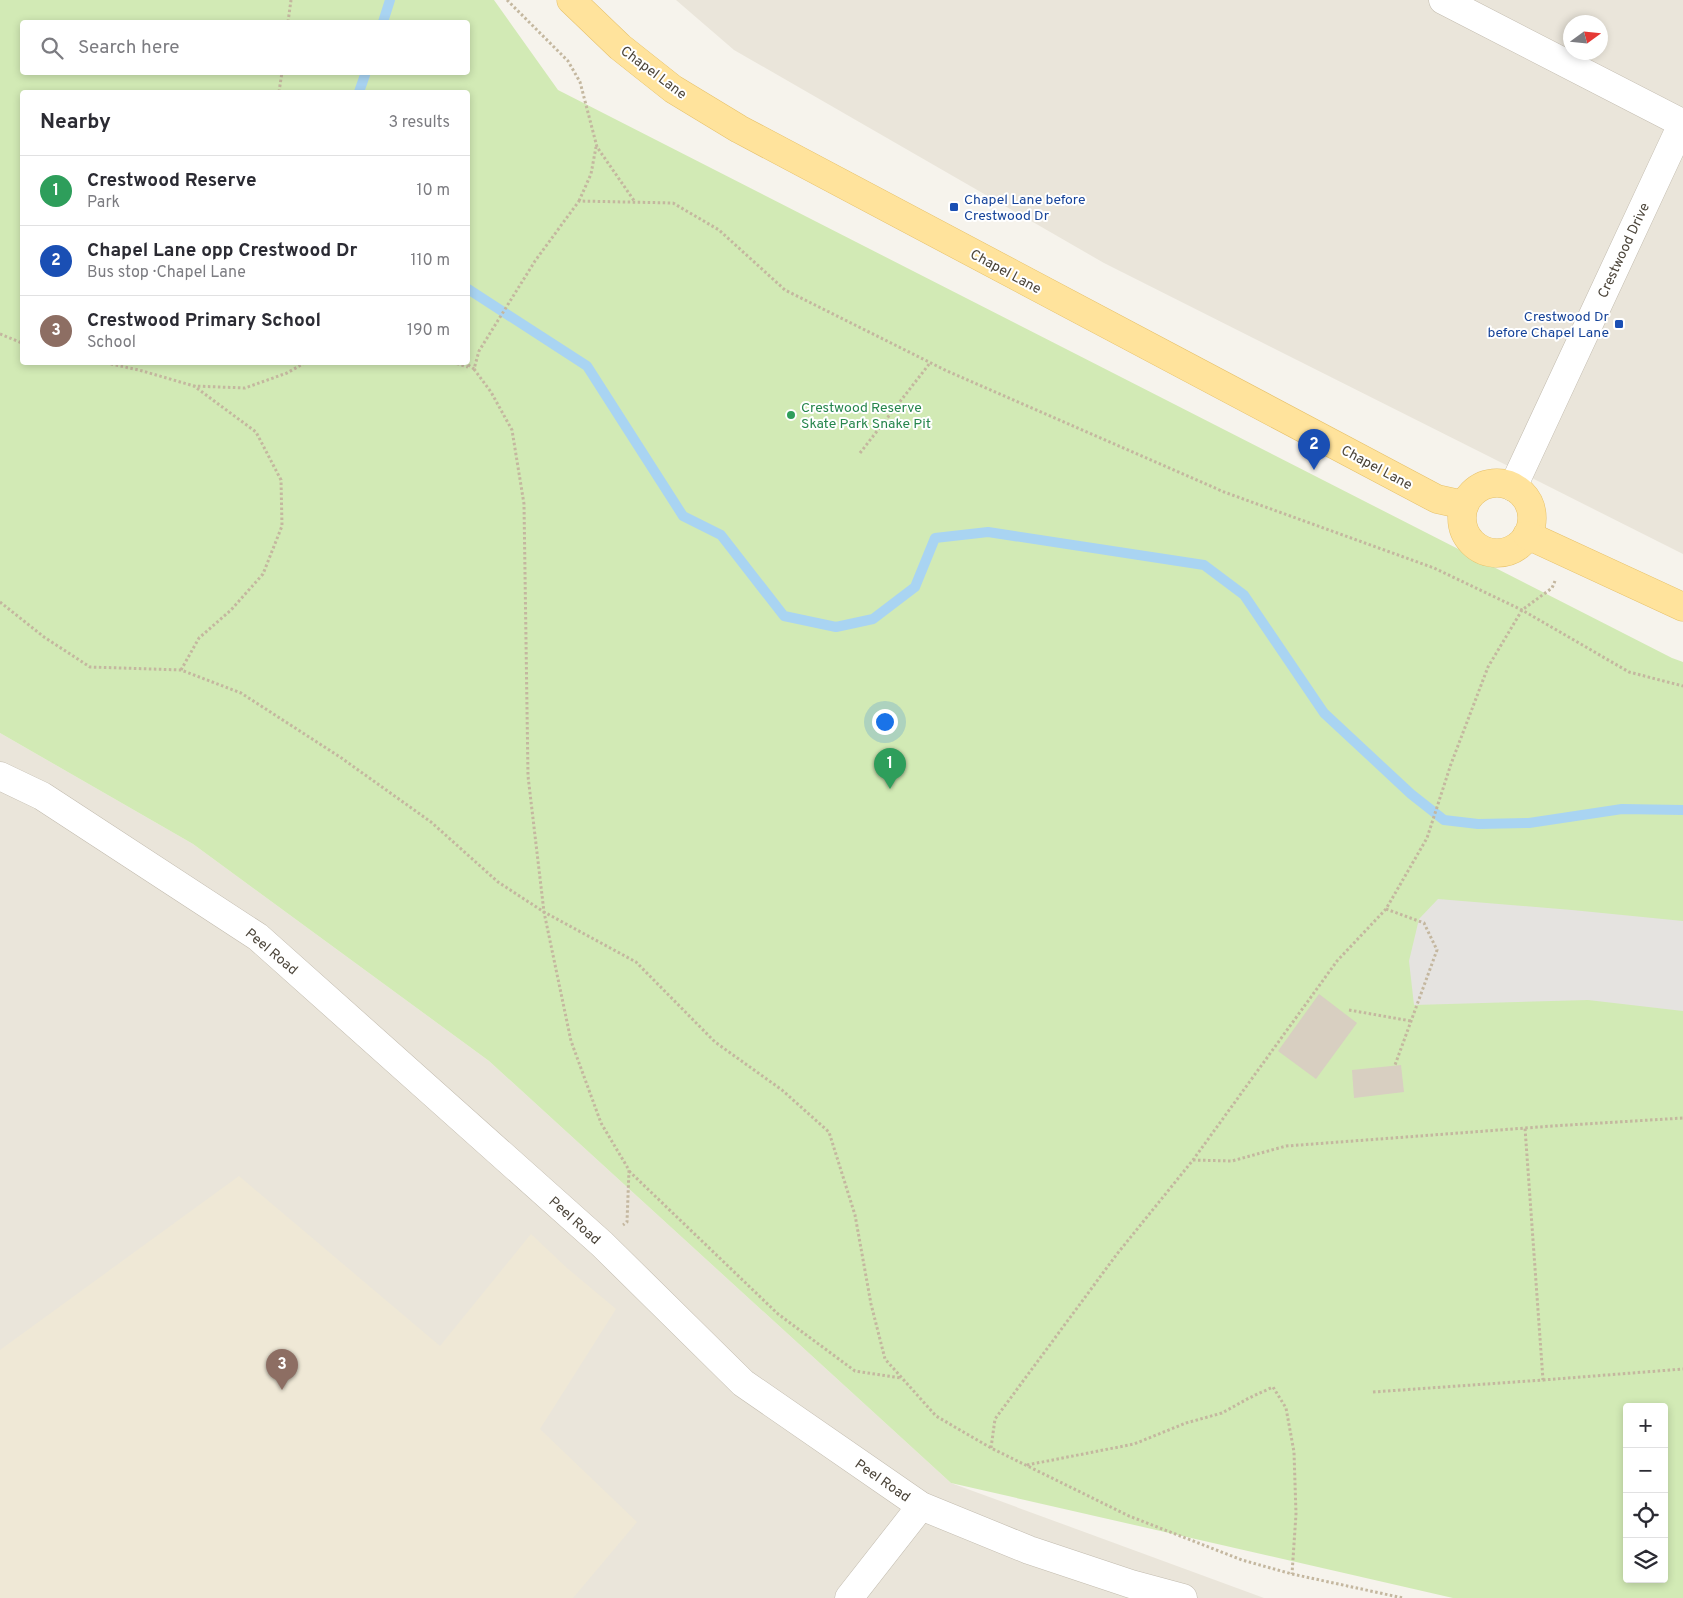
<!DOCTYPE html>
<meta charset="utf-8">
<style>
:root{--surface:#fff;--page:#f7f7f7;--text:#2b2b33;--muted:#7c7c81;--line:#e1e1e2;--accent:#ea580c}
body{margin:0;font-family:Overpass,sans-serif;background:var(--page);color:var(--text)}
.controls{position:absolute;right:15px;bottom:15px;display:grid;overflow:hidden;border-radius:5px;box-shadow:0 2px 8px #0003}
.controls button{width:45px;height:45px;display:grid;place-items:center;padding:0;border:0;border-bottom:1px solid var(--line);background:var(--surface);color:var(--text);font:25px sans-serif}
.compass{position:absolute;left:1563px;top:15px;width:45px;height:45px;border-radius:50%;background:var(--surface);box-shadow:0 2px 8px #0003;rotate:75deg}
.you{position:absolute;left:884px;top:721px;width:18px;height:18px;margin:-12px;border:4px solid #fff;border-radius:50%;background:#1a73e8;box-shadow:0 0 0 8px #1a73e833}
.badge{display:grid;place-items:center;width:32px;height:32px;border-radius:50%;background:var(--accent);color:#fff;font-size:16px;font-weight:700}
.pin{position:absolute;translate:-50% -41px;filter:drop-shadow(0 1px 2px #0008)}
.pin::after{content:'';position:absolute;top:26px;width:18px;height:15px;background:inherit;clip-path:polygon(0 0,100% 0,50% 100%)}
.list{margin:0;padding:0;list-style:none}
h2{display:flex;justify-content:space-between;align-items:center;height:65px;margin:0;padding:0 20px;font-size:21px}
h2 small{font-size:16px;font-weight:400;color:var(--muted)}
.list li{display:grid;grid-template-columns:32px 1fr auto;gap:15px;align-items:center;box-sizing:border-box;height:70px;padding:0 20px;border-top:1px solid var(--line)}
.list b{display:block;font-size:19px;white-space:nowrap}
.list p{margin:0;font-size:16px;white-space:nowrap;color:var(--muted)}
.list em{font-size:16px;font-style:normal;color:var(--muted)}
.icon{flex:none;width:28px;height:28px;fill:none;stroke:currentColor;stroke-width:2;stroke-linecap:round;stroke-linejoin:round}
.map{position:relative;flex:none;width:1683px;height:1598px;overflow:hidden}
.search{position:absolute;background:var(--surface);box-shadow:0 2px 8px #0003;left:20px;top:20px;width:450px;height:55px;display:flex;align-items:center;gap:12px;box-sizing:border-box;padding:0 18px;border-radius:5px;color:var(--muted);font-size:19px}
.panel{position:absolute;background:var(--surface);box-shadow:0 2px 8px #0003;left:20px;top:90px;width:450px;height:275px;border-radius:5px}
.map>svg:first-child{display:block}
.residential{fill:#eae5da;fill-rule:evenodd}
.education{fill:#efe8d6}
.green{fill:#d2eab5;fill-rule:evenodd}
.parking{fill:#e5e3e0}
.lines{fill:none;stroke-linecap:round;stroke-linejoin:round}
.stream{stroke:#a9d4f2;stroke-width:10}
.building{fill:#d8cfc1}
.minor-casing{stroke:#c2bbae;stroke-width:29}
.major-casing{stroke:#e6c16a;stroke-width:29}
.path{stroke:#c4b79f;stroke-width:3;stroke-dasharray:2.5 2.5;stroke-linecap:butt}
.minor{stroke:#fff;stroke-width:28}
.major{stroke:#ffe39c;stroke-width:28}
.transit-dot{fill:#1a4fb4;stroke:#fff;stroke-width:2}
.leisure-dot{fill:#2e9e5b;stroke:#fff;stroke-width:2}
.labels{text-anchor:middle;stroke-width:4;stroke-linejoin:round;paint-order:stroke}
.street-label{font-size:14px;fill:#4b4439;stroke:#fff}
.transit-label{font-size:14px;fill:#164399;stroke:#fff;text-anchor:start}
.leisure-label{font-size:14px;fill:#27864d;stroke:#fff;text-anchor:start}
</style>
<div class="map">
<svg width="1683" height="1598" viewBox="0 0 1683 1598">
<rect width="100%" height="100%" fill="#f6f3ec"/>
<g class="residential">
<path d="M676,0h1007v554l-579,-291 -370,-213zM1570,22h30v30h-30z"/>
<polygon points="0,733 193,844 489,1061 951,1483 1264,1598 0,1598"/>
</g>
<polygon class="education" points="239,1176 440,1346 531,1234 567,1268 616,1309 540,1429 637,1522 573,1598 0,1598 0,1350"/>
<path class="green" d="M0,0h494l64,90 1114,568 11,4v936h-230l-502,-115 -462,-422 -296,-217 -193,-111zM22,22h446v50h-446zM22,92h446v270h-446zM1627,1407h37v172h-37z"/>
<polygon class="parking" points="1438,899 1572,910 1683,921 1683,1011 1588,1000 1414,1005 1409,961 1419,919"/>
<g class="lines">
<g class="stream">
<polyline points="383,22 390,0"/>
<polyline points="359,92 366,72"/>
<polyline points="468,289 587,366 683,516 721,535 784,616 836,627 873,619 915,587 935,538 988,532 1204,565 1244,595 1324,713 1411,794 1444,820 1478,824 1529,823 1622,809 1683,810"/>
</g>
</g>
<g class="building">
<polygon points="1319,994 1357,1023 1316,1079 1278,1051"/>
<polygon points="1401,1065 1404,1092 1354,1098 1352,1070"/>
</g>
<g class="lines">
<defs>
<g id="minor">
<polyline points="1443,0 1682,123"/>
<polyline points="1513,487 1683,122"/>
<polyline points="0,776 42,796 258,937 602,1244 743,1383 921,1506 1029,1550 1131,1584 1183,1598"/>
<polyline points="849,1598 921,1506"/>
</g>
<g id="major">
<polyline points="571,0 620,47 673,89 739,129 1437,499 1464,505"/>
<circle cx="1497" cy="518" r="35"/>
<polyline points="1527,535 1683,607"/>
</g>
</defs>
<use href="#minor" class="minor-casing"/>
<use href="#major" class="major-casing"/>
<g class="path">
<polyline points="507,0 568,61 580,82 597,147 635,202"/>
<polyline points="288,22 291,0"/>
<polyline points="279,92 282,72"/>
<polyline points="579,201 591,174 596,147"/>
<polyline points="0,334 22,343"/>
<polyline points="101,362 139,370 194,386 245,388 287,373 306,362"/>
<polyline points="452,362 468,367"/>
<polyline points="464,362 474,369 479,351 535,261 579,201 673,203 719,230 785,290 947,371 1224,492 1434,568 1522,610 1629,672 1683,686"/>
<polyline points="474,369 491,392 512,430 524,504 528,776 544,912 571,1041 601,1123 629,1170 627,1222 623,1225"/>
<polyline points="860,453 930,363"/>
<polyline points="0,602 44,637 90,667 181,670 241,693 340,757 431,822 498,882 544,912 636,962 715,1042 782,1090 829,1132 855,1215 871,1304 885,1359 936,1416 991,1448 1129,1516 1242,1560 1292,1574 1403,1598"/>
<polyline points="181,670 199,638 231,610 263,574 282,526 281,480 256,432 194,386"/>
<polyline points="1386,909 1424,923 1437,950 1395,1065"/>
<polyline points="1349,1010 1411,1021"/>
<polyline points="1193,1160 1232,1161 1286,1146 1552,1126 1683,1118"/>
<polyline points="629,1171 778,1314 855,1371 901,1378"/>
<polyline points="1543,1380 1683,1369"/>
<polyline points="1373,1392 1543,1380 1525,1128"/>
<polyline points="991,1448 995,1419 1117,1254 1193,1160 1337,961 1386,909 1427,838 1451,764 1488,667 1522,610 1552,588 1555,581"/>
<polyline points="1027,1465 1134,1444 1186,1423 1222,1413 1249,1398 1273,1387 1286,1408 1294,1452 1296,1514 1292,1574"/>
</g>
<use href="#minor" class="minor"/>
<use href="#major" class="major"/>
</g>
<g class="transit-dot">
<rect x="949" y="202" width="10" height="10" rx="2.5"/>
<rect x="1614" y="319" width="10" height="10" rx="2.5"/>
</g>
<circle class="leisure-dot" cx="791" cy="415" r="5"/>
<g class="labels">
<g class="street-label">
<text transform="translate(654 72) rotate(37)" y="5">Chapel Lane</text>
<text transform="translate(1623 250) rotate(-65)" y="5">Crestwood Drive</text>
<text transform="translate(1006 271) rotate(28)" y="5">Chapel Lane</text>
<text transform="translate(1377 467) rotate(28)" y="5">Chapel Lane</text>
<text transform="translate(272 951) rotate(40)" y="5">Peel Road</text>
<text transform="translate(575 1220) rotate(42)" y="5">Peel Road</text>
<text transform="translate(883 1480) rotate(35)" y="5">Peel Road</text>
</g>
<g class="transit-label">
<text x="964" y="204">Chapel Lane before<tspan x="964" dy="16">Crestwood Dr</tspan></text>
<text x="1609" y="321" text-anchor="end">Crestwood Dr<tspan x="1609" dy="16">before Chapel Lane</tspan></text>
</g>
<g class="leisure-label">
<text x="801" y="412">Crestwood Reserve<tspan x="801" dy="16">Skate Park Snake Pit</tspan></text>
</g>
</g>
</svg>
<div class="controls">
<button>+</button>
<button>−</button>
<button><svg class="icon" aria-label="locate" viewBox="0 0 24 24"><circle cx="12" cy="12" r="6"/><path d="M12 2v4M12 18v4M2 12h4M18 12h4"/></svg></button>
<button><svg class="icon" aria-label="layers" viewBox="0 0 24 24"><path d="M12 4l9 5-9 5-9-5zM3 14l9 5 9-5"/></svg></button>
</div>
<svg class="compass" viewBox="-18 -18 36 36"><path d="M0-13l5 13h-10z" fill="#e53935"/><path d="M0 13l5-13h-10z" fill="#7c7c81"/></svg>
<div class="you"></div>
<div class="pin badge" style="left:890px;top:789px;background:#2e9e5b">1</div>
<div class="pin badge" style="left:1314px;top:470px;background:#1a4fb4">2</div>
<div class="pin badge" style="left:282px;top:1390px;background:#8d6e63">3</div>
<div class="search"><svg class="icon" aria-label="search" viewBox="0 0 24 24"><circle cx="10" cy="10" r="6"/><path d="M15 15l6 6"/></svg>Search here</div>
<section class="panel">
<h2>Nearby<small>3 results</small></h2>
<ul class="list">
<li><span class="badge" style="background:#2e9e5b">1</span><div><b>Crestwood Reserve</b><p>Park</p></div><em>10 m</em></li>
<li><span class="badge" style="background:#1a4fb4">2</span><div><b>Chapel Lane opp Crestwood Dr</b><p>Bus stop · Chapel Lane</p></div><em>110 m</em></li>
<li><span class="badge" style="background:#8d6e63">3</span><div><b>Crestwood Primary School</b><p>School</p></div><em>190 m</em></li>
</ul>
</section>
</div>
